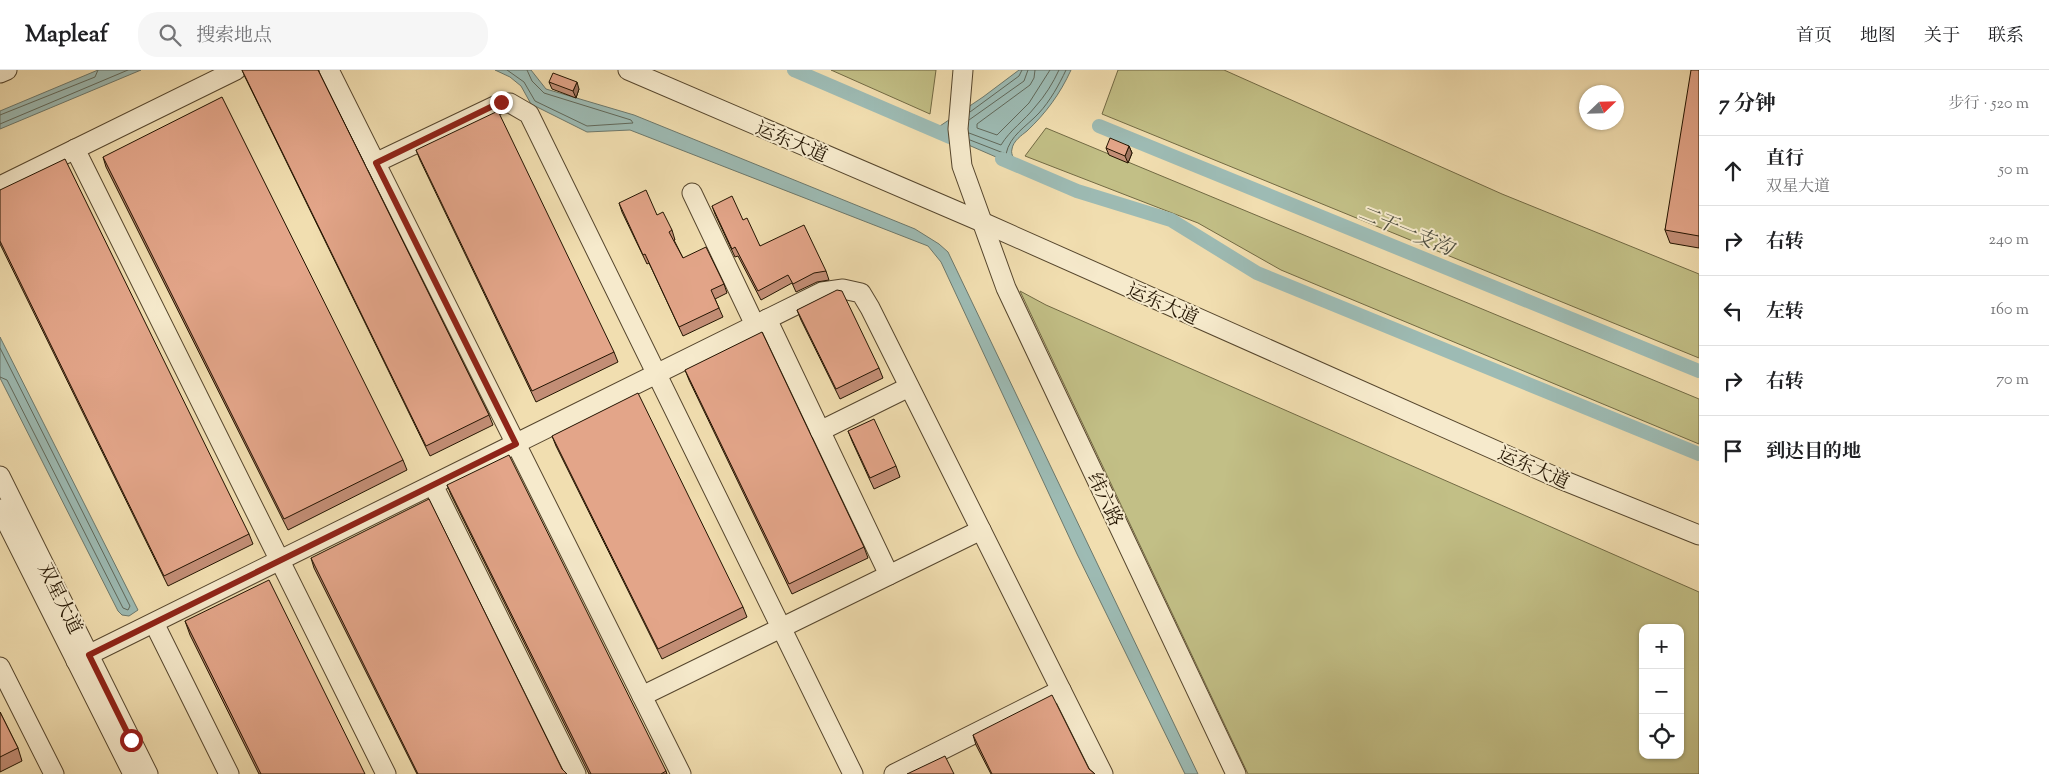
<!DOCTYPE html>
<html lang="zh">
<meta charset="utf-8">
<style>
:root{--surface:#fff;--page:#f6f6f6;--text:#202124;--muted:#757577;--line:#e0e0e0}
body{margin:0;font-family:"Sorts Mill Goudy","Noto Serif SC",serif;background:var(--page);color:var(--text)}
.controls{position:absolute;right:15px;bottom:15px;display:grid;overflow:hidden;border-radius:10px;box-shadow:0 1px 4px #0004}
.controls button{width:45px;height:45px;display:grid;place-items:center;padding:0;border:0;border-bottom:1px solid var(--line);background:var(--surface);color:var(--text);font:25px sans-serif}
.compass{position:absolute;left:1579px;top:15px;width:45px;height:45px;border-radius:50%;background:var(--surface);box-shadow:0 1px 4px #0004;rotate:67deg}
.stop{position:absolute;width:15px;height:15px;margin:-11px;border:4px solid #8f2418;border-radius:50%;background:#fff}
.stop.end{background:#8f2418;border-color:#fff;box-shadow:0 1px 5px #0008}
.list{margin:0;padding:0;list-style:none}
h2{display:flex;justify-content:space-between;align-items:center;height:65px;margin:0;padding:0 20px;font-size:21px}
h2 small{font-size:16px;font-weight:400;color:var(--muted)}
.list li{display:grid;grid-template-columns:32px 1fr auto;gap:15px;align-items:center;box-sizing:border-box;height:70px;padding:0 20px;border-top:1px solid var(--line)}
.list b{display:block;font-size:19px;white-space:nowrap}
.list p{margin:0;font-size:16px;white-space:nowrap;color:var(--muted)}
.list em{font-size:16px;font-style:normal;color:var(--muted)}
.icon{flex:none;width:28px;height:28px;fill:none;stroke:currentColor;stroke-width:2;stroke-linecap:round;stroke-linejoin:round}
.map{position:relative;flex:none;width:1699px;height:704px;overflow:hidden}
header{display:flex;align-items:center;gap:30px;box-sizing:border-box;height:70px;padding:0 25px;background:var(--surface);border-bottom:1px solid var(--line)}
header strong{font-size:24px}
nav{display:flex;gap:28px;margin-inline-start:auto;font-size:18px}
.search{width:350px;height:45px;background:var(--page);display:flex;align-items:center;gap:12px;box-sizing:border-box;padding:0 18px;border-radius:20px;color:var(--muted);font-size:19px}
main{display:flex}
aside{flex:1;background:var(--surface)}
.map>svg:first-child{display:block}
.green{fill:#c2bf86;stroke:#726a44;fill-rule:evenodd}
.water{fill:#9dbbb4;stroke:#6c786c}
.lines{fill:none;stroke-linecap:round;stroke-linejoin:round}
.shore{stroke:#60685a;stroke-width:1}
.canal{stroke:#9dbbb4;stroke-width:14}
.minor-casing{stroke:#56462d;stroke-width:21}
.minor{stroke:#f6eacc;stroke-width:19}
.wall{fill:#c38e76;stroke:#231401}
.shaded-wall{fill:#9f7460;stroke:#231401}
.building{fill:#e3a589;stroke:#231401}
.route{stroke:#8f2418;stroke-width:6}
.labels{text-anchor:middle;stroke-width:4;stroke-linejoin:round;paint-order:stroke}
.street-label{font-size:19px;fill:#231401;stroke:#f6eacc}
.water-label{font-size:20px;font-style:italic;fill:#4e4e40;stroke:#f6eacc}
</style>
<header>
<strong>Mapleaf</strong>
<div class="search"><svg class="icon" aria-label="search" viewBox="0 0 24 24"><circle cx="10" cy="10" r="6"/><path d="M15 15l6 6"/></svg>搜索地点</div>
<nav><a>首页</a><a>地图</a><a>关于</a><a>联系</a></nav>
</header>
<main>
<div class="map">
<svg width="1699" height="704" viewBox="0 0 1699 704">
<rect width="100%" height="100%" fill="#f1deb0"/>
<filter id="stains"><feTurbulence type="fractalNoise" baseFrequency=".004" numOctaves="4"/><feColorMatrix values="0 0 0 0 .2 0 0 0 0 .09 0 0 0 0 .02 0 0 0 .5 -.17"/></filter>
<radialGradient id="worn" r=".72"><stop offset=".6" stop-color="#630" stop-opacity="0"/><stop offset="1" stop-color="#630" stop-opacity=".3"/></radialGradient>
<g class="green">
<polygon points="831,0 936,0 930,44"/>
<polygon points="1118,0 1224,0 1502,124 1699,204 1699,288 1102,44"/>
<polygon points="1046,58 1699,329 1699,374 1281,200 1198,153 1025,86"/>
<path d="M1020,221l26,14 653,287v182h-451zM1643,558h37v127h-37z"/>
</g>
<g class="water">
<polygon points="98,0 141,0 0,59 0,41"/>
<polygon points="495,0 531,0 546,19 634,45 915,159 939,174 948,182 1198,704 1185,704 1077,484 941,192 928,176 630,60 587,62 531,34 521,16 510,7"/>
<path d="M1019,0h52c-11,24 -25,43 -44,61 -5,4 -14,10 -15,18 -2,6 4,12 7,18l-85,-37 49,-33z"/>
<polygon points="0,267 138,540 129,546 122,545 118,541 0,308"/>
</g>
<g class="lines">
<g class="shore">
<polyline points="507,0 524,12 535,31 587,56 633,53 631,50 544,23 532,11 527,0"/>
<polyline points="1035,0 1034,8 1030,15 977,54 977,58 997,65 1029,33 1050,0"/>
<polyline points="970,42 1019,6 1022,0"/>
<polyline points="0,45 95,7 98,0"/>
<polyline points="969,50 1024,11 1028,0"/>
<polyline points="0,54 128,0"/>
<path d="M969,63l32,12c9,-15 23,-24 34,-38 10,-11 18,-24 24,-37"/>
<path d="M970,70l36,14c4,-19 20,-27 33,-41 11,-12 20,-28 27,-43"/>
<polyline points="0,278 130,536 128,540 123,538 7,310 0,307"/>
</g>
<g class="canal">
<polyline points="794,0 950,67"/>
<polyline points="1099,56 1699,301"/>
<polyline points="1002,89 1077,121 1171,150 1257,203 1699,384"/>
</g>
<defs>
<g id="minor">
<polyline points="329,0 681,704"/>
<polyline points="628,0 982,152 1560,409 1699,465"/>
<polyline points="963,0 958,59 962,96 1006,218 1236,704"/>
<polyline points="0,3 7,0"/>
<polyline points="75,79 386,704"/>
<polyline points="375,93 501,33 510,33 529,44 853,704"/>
<polyline points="0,116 236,0"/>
<polyline points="692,123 755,255"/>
<polyline points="767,249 889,505"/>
<polyline points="820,361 909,317"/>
<polyline points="0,406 148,704"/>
<polyline points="433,415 576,704"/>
<polyline points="0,439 133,704"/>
<polyline points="154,553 229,704"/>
<polyline points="76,591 822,222 843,219 861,223 870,238 1103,704"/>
<polyline points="0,597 54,704"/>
<polyline points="642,626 981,460"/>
<polyline points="894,704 1061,620"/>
</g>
</defs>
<use href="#minor" class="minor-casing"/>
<use href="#minor" class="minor"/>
</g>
<g class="wall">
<polygon points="242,0 318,0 489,345 493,355 430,386 245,7"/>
<polygon points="1699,0 1699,178 1670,173 1665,160"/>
<polygon points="549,12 579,19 576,28 552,19"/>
<polygon points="1129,76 1132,83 1128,93 1109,85 1106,78"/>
<polygon points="416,80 614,282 618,292 536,332 420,90"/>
<polygon points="103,87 403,390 407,400 288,460 106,97"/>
<polygon points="0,120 249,464 253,474 168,516 0,174"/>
<polygon points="619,133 657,145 672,160 675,170 674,170 683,188 724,214 727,223 715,229 723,247 683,266 649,193 647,194 622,142"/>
<polygon points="712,136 743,150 760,176 826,201 829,210 817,212 796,222 792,213 761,230 738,186 735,187 715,144"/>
<polygon points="797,240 879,298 883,308 840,329 801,250"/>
<polygon points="685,300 864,477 868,488 792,524 689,310"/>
<polygon points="848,361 896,396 900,407 874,419 852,371"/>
<polygon points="552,366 743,537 747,547 662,589 556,376"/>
<polygon points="447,415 666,701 667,704 589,704 451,425"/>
<polygon points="311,488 562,699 567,704 417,704 314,498"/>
<polygon points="185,551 365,704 259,704 190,565"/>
<polygon points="0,642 18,678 22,691 0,702"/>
<polygon points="973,665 1089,699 1095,704 991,704 976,675"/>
</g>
<g class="shaded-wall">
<polygon points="577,12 579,19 576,28 573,21"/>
<polygon points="1129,76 1132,83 1128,93 1125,86"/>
</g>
<g class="building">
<polygon points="242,0 318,0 489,345 426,376"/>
<polygon points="1691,0 1699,0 1699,166 1665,160"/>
<polygon points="553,3 577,12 573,21 549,12"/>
<polygon points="222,27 403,390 284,449 103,87"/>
<polygon points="498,41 614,282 532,321 416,80"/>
<polygon points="1110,68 1129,76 1125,86 1106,78"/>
<polygon points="65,89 249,464 164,506 0,171 0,120"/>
<polygon points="646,120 657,145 663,142 672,160 669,162 683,188 706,177 724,214 711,220 719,238 679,257 645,184 643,185 619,133"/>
<polygon points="732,126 743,150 747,148 760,176 804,155 826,201 814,203 793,214 788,205 758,221 735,177 732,179 712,136"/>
<polygon points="837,220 842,221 879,298 836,319 797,240"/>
<polygon points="762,262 864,477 789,514 685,300"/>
<polygon points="638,323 743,537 658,579 552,366"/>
<polygon points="874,349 896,396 870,408 848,361"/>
<polygon points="509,385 666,701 661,704 591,704 447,415"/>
<polygon points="429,429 562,699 567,704 418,704 311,488"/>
<polygon points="269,510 365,704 261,704 185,551"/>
<polygon points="1052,625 1089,699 1095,704 992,704 973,665"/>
<polygon points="0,642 18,678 0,687"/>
<polygon points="945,686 954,704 907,704"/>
</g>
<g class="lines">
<polyline class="route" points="131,670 89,585 516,374 376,93 501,32"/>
</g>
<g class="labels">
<g class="street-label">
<text transform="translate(792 71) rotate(23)" y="7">运东大道</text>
<text transform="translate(1163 233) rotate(24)" y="7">运东大道</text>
<text transform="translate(1534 397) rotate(24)" y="7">运东大道</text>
<text transform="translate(1106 429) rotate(65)" y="7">纬六路</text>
<text transform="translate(61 528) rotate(64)" y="7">双星大道</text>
</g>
<g class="water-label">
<text transform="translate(1406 160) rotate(22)" y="7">二干一支沟</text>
</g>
</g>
<rect width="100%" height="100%" filter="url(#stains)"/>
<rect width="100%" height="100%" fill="url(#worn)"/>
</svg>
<div class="controls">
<button>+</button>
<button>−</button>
<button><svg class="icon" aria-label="locate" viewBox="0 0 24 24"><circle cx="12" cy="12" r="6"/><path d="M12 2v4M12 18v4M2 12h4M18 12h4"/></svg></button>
</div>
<svg class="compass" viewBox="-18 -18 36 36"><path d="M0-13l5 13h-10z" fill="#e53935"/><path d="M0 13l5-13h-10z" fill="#757577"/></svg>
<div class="stop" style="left:131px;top:670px"></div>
<div class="stop end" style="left:501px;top:32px"></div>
</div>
<aside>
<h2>7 分钟<small>步行 · 520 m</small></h2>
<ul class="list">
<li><svg class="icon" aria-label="ahead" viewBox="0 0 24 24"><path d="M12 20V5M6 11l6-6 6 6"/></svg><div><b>直行</b><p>双星大道</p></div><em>50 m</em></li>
<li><svg class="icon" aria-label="right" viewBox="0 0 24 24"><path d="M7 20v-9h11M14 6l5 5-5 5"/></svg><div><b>右转</b></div><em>240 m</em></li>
<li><svg class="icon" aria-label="left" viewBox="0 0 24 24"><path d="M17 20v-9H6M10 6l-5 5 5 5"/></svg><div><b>左转</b></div><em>160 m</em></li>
<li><svg class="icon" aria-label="right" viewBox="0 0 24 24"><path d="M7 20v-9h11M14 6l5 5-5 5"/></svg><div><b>右转</b></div><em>70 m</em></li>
<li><svg class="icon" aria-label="arrive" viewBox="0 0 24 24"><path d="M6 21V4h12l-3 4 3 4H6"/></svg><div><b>到达目的地</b></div></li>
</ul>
</aside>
</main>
